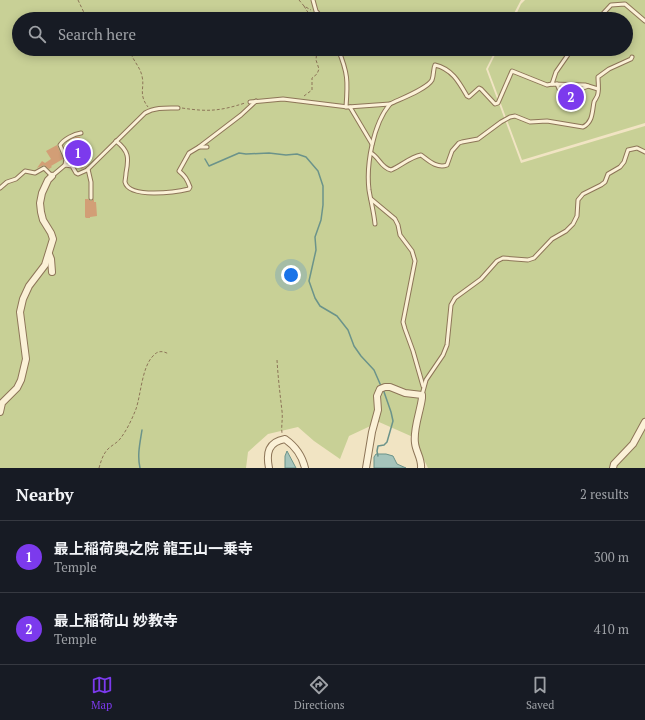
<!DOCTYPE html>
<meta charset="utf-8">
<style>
:root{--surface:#171b24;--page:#20242c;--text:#f1f3f6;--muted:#9ea1a6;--line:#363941;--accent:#7c3aed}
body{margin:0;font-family:"PT Serif","Noto Sans JP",serif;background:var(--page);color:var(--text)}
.you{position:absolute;left:291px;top:275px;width:14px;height:14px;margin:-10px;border:3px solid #fff;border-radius:50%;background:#1a73e8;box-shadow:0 0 0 6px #1a73e833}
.badge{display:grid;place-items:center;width:26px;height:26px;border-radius:50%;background:var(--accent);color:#fff;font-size:13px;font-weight:700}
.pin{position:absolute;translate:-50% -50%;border:2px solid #fff;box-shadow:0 1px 4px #0006}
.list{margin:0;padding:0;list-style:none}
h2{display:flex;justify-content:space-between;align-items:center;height:52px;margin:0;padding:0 16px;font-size:17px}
h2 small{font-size:13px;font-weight:400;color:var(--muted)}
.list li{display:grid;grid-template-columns:26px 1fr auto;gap:12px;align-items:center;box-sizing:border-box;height:72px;padding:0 16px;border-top:1px solid var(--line)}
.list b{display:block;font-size:15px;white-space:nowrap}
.list p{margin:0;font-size:13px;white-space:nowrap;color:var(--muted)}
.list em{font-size:13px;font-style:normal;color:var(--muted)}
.icon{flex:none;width:22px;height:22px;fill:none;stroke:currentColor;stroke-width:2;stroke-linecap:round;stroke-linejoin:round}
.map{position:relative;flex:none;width:645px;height:468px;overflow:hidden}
.search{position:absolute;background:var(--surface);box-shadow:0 2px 10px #0003;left:12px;right:12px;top:12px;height:44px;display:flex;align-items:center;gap:10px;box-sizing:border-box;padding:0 14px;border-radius:22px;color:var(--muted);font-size:15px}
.sheet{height:196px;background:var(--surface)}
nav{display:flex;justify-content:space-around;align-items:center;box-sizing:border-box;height:56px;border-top:1px solid var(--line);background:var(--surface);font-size:11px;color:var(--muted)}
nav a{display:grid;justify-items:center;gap:2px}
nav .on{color:var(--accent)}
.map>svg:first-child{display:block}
.green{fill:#c8d096}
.water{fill:#a5c4bb;stroke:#6b938a}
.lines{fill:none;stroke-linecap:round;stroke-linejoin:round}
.stream{stroke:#6b938a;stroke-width:1.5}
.building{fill:#d29e76}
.service-casing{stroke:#8d7558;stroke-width:5}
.minor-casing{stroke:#8d7558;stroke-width:8}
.path{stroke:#8d7558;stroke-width:1;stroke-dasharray:3 2;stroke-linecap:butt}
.service{stroke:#fbf1d7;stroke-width:3}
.minor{stroke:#fbf1d7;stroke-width:6}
</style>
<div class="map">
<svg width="645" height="468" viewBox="0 0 645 468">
<rect width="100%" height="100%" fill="#f1e4c3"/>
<g class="green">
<polygon points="0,0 521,0 511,19 19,19 19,49 496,49 486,69 521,163 645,126 645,468 428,468 413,437 379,422 349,436 340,459 314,441 298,427 268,434 248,452 246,468 0,468"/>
<polygon points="525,0 645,0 645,123 522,160 488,69 498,49 626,49 626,19 514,19 521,4"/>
</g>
<g class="water">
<polygon points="287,451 296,468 285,468 285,456"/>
<polygon points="376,454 386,454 393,456 397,464 406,468 374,468 374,457"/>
</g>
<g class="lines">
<g class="stream">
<polyline points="205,159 209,166 239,153 246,154 269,153 286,155 297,154 306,157 318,171 323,186 323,205 321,220 315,237 316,250 309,281 315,298 320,306 337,316 348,330 354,346 361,356 374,370 381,386"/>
<polyline points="378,456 377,451 378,446 384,445 387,442 393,421 391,412 383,389"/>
<path d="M140,468c-3,-13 0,-25 2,-38"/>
</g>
</g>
<g class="building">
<polygon points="76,137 80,137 82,141 80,143 85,152 84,152 87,157 85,158 89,164 81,169 74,157 71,158 70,156 68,157 64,146 68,143 68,141"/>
<polygon points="57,145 63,159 51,166 52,167 49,169 44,165 37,168 42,161 45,163 51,159 46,151"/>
<polygon points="85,199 88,199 91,201 94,199 94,202 96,202 97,216 90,217 90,218 86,218 85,217"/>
</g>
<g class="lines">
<defs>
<g id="service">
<polyline points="313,0 316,11 323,19"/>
<polyline points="598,19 611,5 625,4 645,21"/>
<path d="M338,49c10,24 10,32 8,58"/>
<polyline points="552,84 556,72 572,49"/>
<polyline points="557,84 562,96 581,89 588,86"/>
<polyline points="250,102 283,99 348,107 390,104"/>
<polyline points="350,107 372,144"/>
<path d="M116,141c13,10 13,17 10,32 0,3 -1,7 -1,9 4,17 52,10 64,7l1,-2c-3,-8 -5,-11 -11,-16l10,-18 10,-6 42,-32 15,-14"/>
<polyline points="199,147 207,147"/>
<path d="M371,153c8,4 10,15 20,17 10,-4 19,-13 30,-15 7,5 16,14 26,10l5,-14 7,-8 3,-1 16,-3 23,-17 9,-5 5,-1 15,6 17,-1 36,6c10,-5 9,-15 11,-25 1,-3 4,-5 4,-9 1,-5 0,-11 0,-16l11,-8 22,-10 1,-2"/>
<path d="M65,165l1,-6 -6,-14c4,-6 14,-11 21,-12"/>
<polyline points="88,169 91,182 91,198"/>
<path d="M0,188l7,-6 9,-3 9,-8 10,2 9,-5 8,8 13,-11 7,1 4,7 2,1 9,-4 58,-57c10,-6 22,-5 33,-5"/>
<polyline points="371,199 395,219 398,225 400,235 412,251 415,261 403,322 405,329 413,351 423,386"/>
<path d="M375,224c-1,-11 -4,-22 -6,-34 -3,-25 4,-66 21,-86 10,-5 37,-15 42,-24 2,-5 1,-11 3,-15 17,4 24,17 32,31l2,1 10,-9 2,1 14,15 3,-1 14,-32 35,14 5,-1 33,1 13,4"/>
<polyline points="422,395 426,380 443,355 447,345 451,305 455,298 481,279 497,261 503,258 528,260 534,258 552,239 566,231 573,224 577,216 578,200 583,194 601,185 605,182 608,174 620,167 624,162 628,150 637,148 645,152"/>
</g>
<g id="minor">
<polyline points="49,254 51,259 52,272"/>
<polyline points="0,412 2,403 17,388 21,380 26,359 20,312 23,299 29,286 45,265 53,239 51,233 43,220 41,212 40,203 42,193 48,180 52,176"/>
<path d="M269,468c-3,-15 -1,-26 16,-29 10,7 17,16 20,29"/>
<path d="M366,468l6,-36 6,-22 -1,-14 3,-7 5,-2h5l15,6 17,2v3c-2,15 -9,31 -7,45 1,9 7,16 6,25"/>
<polyline points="613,468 614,464 633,444 645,422"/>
</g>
</defs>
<use href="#service" class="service-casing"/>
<use href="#minor" class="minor-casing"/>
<g class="path">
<polyline points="78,0 87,19"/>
<polyline points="299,0 304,6 311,10"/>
<polyline points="304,6 307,11 314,19"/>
<path d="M130,49c1,10 10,17 12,27 3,12 -4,18 6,31"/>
<polyline points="304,96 312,90 312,78 317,74 319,69 316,60 317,49"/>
<path d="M182,108c26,4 38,3 63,-5"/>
<path d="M277,360c1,17 3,34 5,51 1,8 -1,15 0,22"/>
<path d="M99,468c2,-7 4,-14 9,-19 4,-4 9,-6 12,-10 7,-9 12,-20 16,-30 5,-15 6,-42 17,-53 5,-6 10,-5 16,-2"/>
</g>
<use href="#service" class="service"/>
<use href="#minor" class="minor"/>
</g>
</svg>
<div class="you"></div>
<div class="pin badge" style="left:78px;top:153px">1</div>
<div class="pin badge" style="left:571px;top:97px">2</div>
<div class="search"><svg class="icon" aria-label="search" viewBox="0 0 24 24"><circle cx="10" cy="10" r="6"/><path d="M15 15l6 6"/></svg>Search here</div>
</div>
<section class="sheet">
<h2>Nearby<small>2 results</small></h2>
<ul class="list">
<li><span class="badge">1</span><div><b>最上稲荷奥之院 龍王山一乗寺</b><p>Temple</p></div><em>300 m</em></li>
<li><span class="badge">2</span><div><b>最上稲荷山 妙教寺</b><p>Temple</p></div><em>410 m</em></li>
</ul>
</section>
<nav>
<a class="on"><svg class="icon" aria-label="map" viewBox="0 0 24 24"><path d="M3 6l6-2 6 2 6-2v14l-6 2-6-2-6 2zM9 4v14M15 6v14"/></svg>Map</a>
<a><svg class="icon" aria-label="directions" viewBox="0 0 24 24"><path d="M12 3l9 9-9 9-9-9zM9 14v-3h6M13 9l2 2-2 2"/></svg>Directions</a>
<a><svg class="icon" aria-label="saved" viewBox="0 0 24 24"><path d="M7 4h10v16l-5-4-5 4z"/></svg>Saved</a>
</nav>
